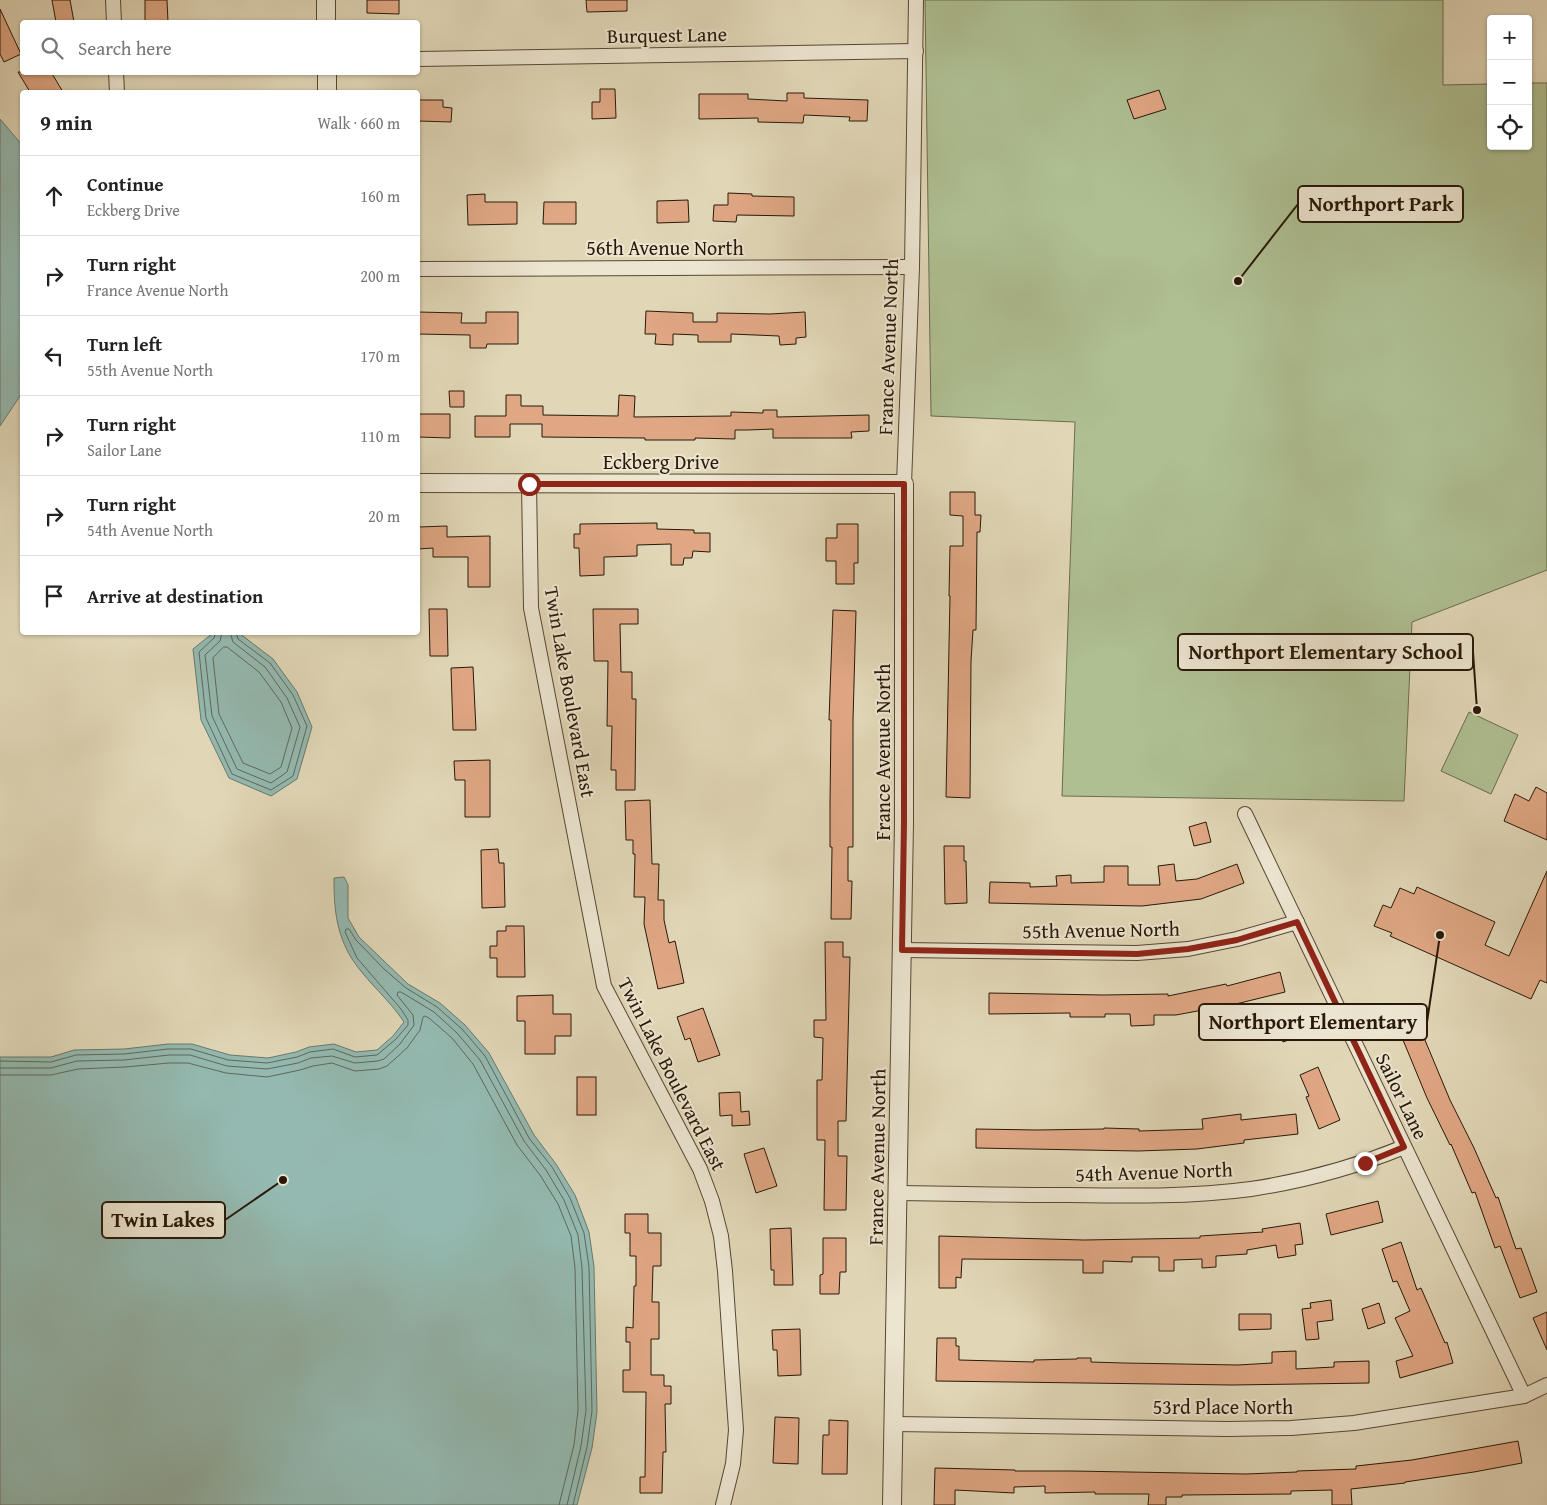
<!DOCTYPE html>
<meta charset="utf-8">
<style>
:root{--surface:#fff;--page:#f2f2f2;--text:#222;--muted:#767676;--line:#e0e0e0}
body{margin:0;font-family:"Gentium Book Plus",serif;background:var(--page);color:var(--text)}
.controls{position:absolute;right:15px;top:15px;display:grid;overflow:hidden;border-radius:5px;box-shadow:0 1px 4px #0004}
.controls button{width:45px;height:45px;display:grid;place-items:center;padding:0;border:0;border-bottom:1px solid var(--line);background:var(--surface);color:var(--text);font:25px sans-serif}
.stop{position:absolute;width:15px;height:15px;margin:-11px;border:4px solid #8f2418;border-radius:50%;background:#fff}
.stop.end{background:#8f2418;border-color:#fff;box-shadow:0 1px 5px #0008}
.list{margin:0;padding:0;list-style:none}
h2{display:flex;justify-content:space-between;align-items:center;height:65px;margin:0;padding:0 20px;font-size:21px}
h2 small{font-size:16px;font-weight:400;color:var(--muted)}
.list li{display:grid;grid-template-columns:32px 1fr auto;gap:15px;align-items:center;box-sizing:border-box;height:80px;padding:0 20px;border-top:1px solid var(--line)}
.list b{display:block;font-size:19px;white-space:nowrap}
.list p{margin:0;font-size:16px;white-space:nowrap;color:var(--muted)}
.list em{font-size:16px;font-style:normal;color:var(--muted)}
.icon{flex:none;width:28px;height:28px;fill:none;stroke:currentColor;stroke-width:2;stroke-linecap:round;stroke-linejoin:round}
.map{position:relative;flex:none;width:1547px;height:1505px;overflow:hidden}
.search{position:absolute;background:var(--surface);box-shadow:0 1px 4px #0004;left:20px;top:20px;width:400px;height:55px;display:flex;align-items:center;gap:12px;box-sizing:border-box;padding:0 18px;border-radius:5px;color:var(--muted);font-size:19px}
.panel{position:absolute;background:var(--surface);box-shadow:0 1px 4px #0004;left:20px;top:90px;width:400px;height:545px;border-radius:5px}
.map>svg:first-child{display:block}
.green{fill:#aebf92;stroke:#6b6c4d}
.water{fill:#94b9b0;stroke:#69796d}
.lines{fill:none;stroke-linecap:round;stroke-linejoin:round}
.shore{stroke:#5e685c;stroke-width:1}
.building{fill:#e0a784;stroke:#281808}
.minor-casing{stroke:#564834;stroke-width:16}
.tertiary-casing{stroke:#564834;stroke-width:20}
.minor{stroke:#ece5d0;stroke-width:14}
.tertiary{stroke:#ece5d0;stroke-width:18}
.route{stroke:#8f2418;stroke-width:6}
.labels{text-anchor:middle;stroke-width:4;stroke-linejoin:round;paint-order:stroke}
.street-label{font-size:20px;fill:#281808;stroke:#ece5d0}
.leader{fill:none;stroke:#281808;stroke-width:2}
.callout-dot{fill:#281808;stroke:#ece5d0;stroke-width:2}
.callout{fill:#ece5d0;stroke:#281808;stroke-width:2}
.callout-label{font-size:21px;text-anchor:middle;font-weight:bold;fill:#281808}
</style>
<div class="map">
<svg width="1547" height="1505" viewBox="0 0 1547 1505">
<rect width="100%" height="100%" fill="#e1d7b7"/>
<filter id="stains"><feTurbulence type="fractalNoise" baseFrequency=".004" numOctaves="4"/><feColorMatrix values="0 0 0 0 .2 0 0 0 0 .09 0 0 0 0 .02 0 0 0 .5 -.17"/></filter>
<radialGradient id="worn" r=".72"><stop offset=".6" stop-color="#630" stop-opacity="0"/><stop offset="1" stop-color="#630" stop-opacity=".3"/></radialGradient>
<g class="green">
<polygon points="925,0 1443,0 1443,85 1491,84 1491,146 1528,146 1528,83 1547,83 1547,570 1412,622 1404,801 1062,796 1075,422 931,416"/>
<polygon points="1469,712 1518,735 1491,794 1441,771"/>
</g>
<g class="water">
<polygon points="0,119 22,145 22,393 0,426"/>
<polygon points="213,633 239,633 273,659 297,692 312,727 297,779 271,796 229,778 201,720 193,649"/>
<path d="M344,877l4,8v33l11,19 49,47 32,19 25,22 24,28 45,82 22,29 19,31 14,37 5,35 3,145 -5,36 -15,57h-577v-448h51l23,-7 50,-1 44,-5h24l38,11 38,3 28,-6 13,-5 25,-3 22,8 21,-2 16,-14 11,-14c-15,-23 -37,-40 -52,-63 -16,-26 -18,-51 -18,-81z"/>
</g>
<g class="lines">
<g class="shore">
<polyline points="216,632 214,638 199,652 206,718 232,774 271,790 293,776 307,726 293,695 270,663 238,639 236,632"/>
<polyline points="222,632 220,641 205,655 212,716 237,769 271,783 287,772 300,727 287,698 265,667 233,642 230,632"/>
<polygon points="224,647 227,647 259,672 281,702 292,728 281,767 270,774 243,763 219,714 213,658"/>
<polyline points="0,1061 51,1062 76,1055 124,1054 168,1049 191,1049 228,1060 267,1063 297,1057 310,1052 333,1049 355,1057 377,1055 396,1039 408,1025 408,1020 401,1009 357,958 345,932 346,929 349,929 356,940 384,969 406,988 437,1007 462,1029 485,1056 529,1138 552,1167 570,1198 584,1233 589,1267 592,1411 587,1447 573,1505"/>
<polyline points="0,1068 51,1068 77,1061 124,1060 169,1055 190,1055 227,1066 267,1069 298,1063 311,1058 332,1056 355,1063 378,1061 384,1059 400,1044 414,1025 413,1015 397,995 398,992 401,992 434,1012 457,1033 480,1060 524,1141 546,1170 564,1200 578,1235 582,1268 586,1411 581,1446 567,1505"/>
<polyline points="0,1075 51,1075 78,1069 125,1067 169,1063 188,1063 226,1073 267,1077 300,1070 313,1066 332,1063 355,1071 379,1069 387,1066 407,1048 420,1030 423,1017 425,1016 429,1018 452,1038 473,1064 517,1145 540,1175 558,1204 571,1236 575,1268 578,1410 574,1445 559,1505"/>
</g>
</g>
<g class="building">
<polygon points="52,0 70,0 74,22 56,22"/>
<polygon points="145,0 167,0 168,22 145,22"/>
<polygon points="367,0 399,0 399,14 367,13"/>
<polygon points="586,0 627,0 627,11 587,12"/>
<polygon points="0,9 21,54 4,62 0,54"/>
<polygon points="18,72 51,72 63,92 30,92"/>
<polygon points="600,89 615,89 616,118 592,119 592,102 600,102"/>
<polygon points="1159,90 1166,109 1134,119 1127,100"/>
<polygon points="787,93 804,93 804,98 868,100 867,121 849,121 850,117 804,115 803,123 758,122 758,118 699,119 699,94 748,94 748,99 787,101"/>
<polygon points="418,100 443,100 443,107 452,108 451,122 418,121"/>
<polygon points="728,193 752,194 752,196 794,197 794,216 737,215 736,222 713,221 714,205 728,205"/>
<polygon points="485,194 485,202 517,202 517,224 468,225 467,195"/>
<polygon points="688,200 689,222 657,223 657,201"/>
<polygon points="544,202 576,202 576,224 543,224"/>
<polygon points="646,311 693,313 693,322 717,322 717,313 770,314 805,312 806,337 796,338 796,344 780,345 779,336 731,334 731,342 698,342 698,335 673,334 673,345 655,344 656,334 645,334"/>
<polygon points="418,312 462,313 461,323 486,323 486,312 518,312 518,344 487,344 486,348 470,348 470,335 418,334"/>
<polygon points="449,391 464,391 464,407 450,407"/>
<polygon points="506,395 521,395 521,406 543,406 543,415 618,416 619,395 635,396 634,417 731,416 731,412 763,413 763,410 777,410 777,417 869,415 869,431 851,432 852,438 773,438 773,429 748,430 735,430 735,439 695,438 695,440 645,440 645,438 542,437 542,424 510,424 510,437 475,437 475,416 506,416"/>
<polygon points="418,414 450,414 450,438 418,437"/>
<polygon points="950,492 975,492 975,515 981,515 980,532 977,532 976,630 973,630 971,661 970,798 946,797 950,596 949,596 950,546 963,546 963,516 950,515"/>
<polygon points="657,523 657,529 694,530 694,533 710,533 710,552 693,551 692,558 684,558 683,565 671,565 671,544 637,545 637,556 604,557 604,575 580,576 579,548 574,548 574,534 580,534 580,524"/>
<polygon points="837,524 858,524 858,563 854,563 854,584 836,584 836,561 826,561 826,538 837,538"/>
<polygon points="447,526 447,537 490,536 490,587 468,587 468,557 433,557 433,548 418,549 418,527"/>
<polygon points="429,609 447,609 448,656 430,656"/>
<polygon points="593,609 638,609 638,624 620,624 621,672 632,672 632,699 636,699 635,790 616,790 616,770 611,770 612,726 607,726 608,661 594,661"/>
<polygon points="833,610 856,611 853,720 853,847 848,847 848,881 852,881 851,919 831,919 832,847 830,847 830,805 831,720 829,720"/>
<polygon points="473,667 476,730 453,730 451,668"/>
<polygon points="490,760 490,817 465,817 465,780 455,780 454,761"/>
<polygon points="1536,787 1547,793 1547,840 1504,821 1515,794 1529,801"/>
<polygon points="650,800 652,864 659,864 658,900 664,900 664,920 669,943 675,941 684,983 658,989 644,924 645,897 634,897 635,854 633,854 633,840 626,840 625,801"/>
<polygon points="1206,822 1211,842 1194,846 1189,827"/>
<polygon points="944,846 964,846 964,861 966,861 967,903 945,904"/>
<polygon points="498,849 499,863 504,863 505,907 482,908 481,850"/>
<polygon points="1174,864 1176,881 1197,879 1237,864 1244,883 1201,899 1142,906 989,903 990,882 1030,883 1030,887 1057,886 1056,876 1071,875 1071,883 1104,882 1104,866 1128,866 1128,885 1160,885 1158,866"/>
<polygon points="1547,871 1547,983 1540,980 1531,999 1390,936 1392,933 1374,926 1383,905 1391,908 1400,888 1414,894 1417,887 1495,922 1485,945 1509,956"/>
<polygon points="506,926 524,926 525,977 497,977 497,958 490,958 490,946 497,946 497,931 506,931"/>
<polygon points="825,942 843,942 843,957 850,957 846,1121 838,1121 838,1156 847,1156 846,1210 824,1210 825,1140 817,1140 817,1080 822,1080 823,1038 814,1037 814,1020 826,1020"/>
<polygon points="1280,972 1285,992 1240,1003 1176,1015 1154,1015 1154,1025 1131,1026 1130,1014 1105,1014 1105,1017 1070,1017 1070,1013 989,1014 989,993 1103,995 1168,994 1168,996 1226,984 1227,986"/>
<polygon points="553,995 553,1014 571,1014 571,1036 555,1036 555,1054 525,1054 525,1021 517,1021 517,996"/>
<polygon points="703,1008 720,1055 698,1062 690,1038 685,1040 677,1017"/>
<polygon points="1298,1015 1305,1034 1283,1042 1276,1022"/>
<polygon points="1422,1033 1450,1100 1474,1148 1496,1198 1498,1197 1516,1249 1521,1248 1537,1292 1520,1298 1500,1246 1495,1248 1475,1192 1472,1193 1451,1144 1450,1145 1427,1098 1403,1040"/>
<polygon points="1318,1067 1340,1120 1319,1129 1306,1097 1309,1096 1300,1075"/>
<rect x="577" y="1077" width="19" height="38"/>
<polygon points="740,1092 741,1112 749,1111 750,1125 732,1126 732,1115 720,1116 719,1093"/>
<polygon points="1241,1114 1241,1120 1296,1114 1298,1134 1244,1140 1244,1143 1197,1149 1138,1151 976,1148 976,1129 1037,1130 1104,1129 1104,1128 1139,1129 1139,1131 1203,1129 1202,1119"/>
<polygon points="764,1148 777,1186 756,1193 744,1154"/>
<polygon points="1378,1201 1383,1222 1331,1235 1326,1214"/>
<polygon points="625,1214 648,1214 648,1233 661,1233 661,1266 653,1266 652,1302 659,1302 659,1339 651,1339 651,1375 664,1375 664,1386 671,1386 671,1404 665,1404 666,1452 663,1452 662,1493 640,1493 640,1477 645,1477 646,1392 623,1392 623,1370 630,1370 630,1342 626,1342 626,1327 633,1328 634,1286 636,1286 636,1256 630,1256 630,1233 625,1233"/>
<polygon points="1300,1223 1303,1244 1295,1245 1296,1255 1278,1258 1276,1245 1247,1250 1247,1254 1216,1256 1216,1267 1202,1268 1202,1259 1174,1260 1174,1271 1159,1271 1159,1257 1132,1257 1132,1262 1103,1261 1103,1273 1083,1273 1083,1260 962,1259 961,1278 956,1277 956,1288 939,1288 939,1236 1084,1240 1200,1238 1200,1236 1263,1232 1262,1229"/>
<polygon points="791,1228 793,1285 774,1285 774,1270 771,1270 770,1229"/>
<polygon points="823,1238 846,1238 846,1272 840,1272 839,1294 820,1294 820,1275 823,1274"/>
<polygon points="1401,1242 1417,1290 1421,1288 1445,1343 1447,1342 1453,1363 1400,1378 1396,1361 1413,1356 1395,1318 1410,1311 1397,1281 1393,1282 1382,1249"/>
<polygon points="1331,1300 1333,1320 1317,1322 1319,1339 1306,1340 1302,1309 1311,1308 1310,1303"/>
<polygon points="1379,1303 1385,1323 1368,1329 1362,1309"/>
<polygon points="1547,1312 1547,1350 1533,1318"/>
<polygon points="1239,1314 1271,1314 1271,1329 1239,1330"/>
<polygon points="800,1329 801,1375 778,1376 777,1350 773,1350 772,1330"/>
<polygon points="937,1338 956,1338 956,1346 959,1346 959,1360 1034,1362 1034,1360 1077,1359 1077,1358 1091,1358 1091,1362 1124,1363 1238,1365 1272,1363 1272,1352 1296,1351 1296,1369 1334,1367 1334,1362 1369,1361 1369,1383 1232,1385 936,1381"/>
<polygon points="775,1417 799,1418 798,1464 773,1463"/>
<polygon points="829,1420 848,1421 847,1474 822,1474 823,1435 829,1435"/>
<polygon points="1518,1441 1522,1463 1474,1472 1405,1482 1405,1483 1351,1489 1352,1505 1332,1505 1332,1490 1291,1491 1291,1494 1182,1495 1182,1497 1166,1497 1166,1505 1148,1505 1149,1494 1095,1494 1095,1492 1045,1493 1045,1486 1014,1487 1014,1493 955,1490 955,1505 934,1505 935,1468 1015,1470 1015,1471 1072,1471 1187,1473 1246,1474 1297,1472 1297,1471 1356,1469 1356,1466 1412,1460"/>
</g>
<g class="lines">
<defs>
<g id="minor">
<polyline points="113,0 114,22"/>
<polyline points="418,59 916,51"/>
<polyline points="116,72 117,92"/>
<polyline points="418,269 912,267"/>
<polyline points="529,484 531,608 604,986 700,1169 712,1201 721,1236 725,1271 736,1430 733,1464 723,1505"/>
<polyline points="904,484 912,267 916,0"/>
<polyline points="1245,814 1524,1396"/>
<polyline points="902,950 1137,953 1188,949 1237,939 1297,922"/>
<path d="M898,1193c57,1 114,2 171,2 61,1 122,2 182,-6 53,-8 104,-22 153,-42"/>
<polyline points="894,1424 1227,1429 1291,1428 1354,1423 1524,1396 1547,1385"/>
</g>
<g id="tertiary">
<polyline points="326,0 326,22"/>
<polyline points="327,72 327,92"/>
<polyline points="418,483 904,484 904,823 892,1505"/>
</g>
</defs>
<use href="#minor" class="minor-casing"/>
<use href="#tertiary" class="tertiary-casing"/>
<use href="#minor" class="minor"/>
<use href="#tertiary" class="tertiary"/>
</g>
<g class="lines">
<polyline class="route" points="529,484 904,484 904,823 902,950 1137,954 1188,949 1237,940 1297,922 1404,1147 1365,1163"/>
</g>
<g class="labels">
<g class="street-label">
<text transform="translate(667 35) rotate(-1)" y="7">Burquest Lane</text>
<text x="665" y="255">56th Avenue North</text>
<text transform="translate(888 347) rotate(-88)" y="7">France Avenue North</text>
<text x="661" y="469">Eckberg Drive</text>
<text transform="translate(570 692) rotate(80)" y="7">Twin Lake Boulevard East</text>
<text transform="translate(883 752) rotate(-90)" y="7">France Avenue North</text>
<text transform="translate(1101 930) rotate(-1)" y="7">55th Avenue North</text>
<text transform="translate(672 1074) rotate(63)" y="7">Twin Lake Boulevard East</text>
<text transform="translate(1402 1096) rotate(64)" y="7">Sailor Lane</text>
<text transform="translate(877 1157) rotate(-89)" y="7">France Avenue North</text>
<text transform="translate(1154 1172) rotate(-2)" y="7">54th Avenue North</text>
<text x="1223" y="1414">53rd Place North</text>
</g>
</g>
<path class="leader" d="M1238 281L1298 204M1477 710L1473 652M1440 935L1427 1022M283 1180L225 1220"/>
<g class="callout-dot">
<circle cx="1238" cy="281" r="5"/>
<circle cx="1477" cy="710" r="5"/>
<circle cx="1440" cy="935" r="5"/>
<circle cx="283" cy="1180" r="5"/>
</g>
<g class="callout">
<rect x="1298" y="186" width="165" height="36" rx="5"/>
<rect x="1178" y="634" width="295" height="36" rx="5"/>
<rect x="1199" y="1004" width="228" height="36" rx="5"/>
<rect x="102" y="1202" width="123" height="36" rx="5"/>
</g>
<g class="callout-label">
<text x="1381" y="211">Northport Park</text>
<text x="1326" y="659">Northport Elementary School</text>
<text x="1313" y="1029">Northport Elementary</text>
<text x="163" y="1227">Twin Lakes</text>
</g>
<rect width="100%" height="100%" filter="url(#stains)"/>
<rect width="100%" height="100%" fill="url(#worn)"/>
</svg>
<div class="controls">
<button>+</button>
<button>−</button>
<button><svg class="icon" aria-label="locate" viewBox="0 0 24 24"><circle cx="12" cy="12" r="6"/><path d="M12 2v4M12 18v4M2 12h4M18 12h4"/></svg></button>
</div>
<div class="stop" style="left:529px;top:484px"></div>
<div class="stop end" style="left:1365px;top:1163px"></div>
<div class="search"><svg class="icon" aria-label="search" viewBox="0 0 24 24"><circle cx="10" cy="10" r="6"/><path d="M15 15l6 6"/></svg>Search here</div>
<section class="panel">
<h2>9 min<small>Walk · 660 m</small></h2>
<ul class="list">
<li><svg class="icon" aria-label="ahead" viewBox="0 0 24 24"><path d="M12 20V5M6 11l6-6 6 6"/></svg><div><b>Continue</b><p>Eckberg Drive</p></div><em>160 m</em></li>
<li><svg class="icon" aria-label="right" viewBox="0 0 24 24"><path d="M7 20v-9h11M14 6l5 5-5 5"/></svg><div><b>Turn right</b><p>France Avenue North</p></div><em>200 m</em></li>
<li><svg class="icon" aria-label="left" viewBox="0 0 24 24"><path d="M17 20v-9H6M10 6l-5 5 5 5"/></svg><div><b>Turn left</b><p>55th Avenue North</p></div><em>170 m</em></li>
<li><svg class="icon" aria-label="right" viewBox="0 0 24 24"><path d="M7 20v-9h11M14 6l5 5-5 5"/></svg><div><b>Turn right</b><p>Sailor Lane</p></div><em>110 m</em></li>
<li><svg class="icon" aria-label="right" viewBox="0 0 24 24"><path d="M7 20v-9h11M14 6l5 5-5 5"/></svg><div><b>Turn right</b><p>54th Avenue North</p></div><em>20 m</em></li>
<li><svg class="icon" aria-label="arrive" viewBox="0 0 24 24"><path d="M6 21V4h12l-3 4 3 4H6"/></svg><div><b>Arrive at destination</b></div></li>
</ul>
</section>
</div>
